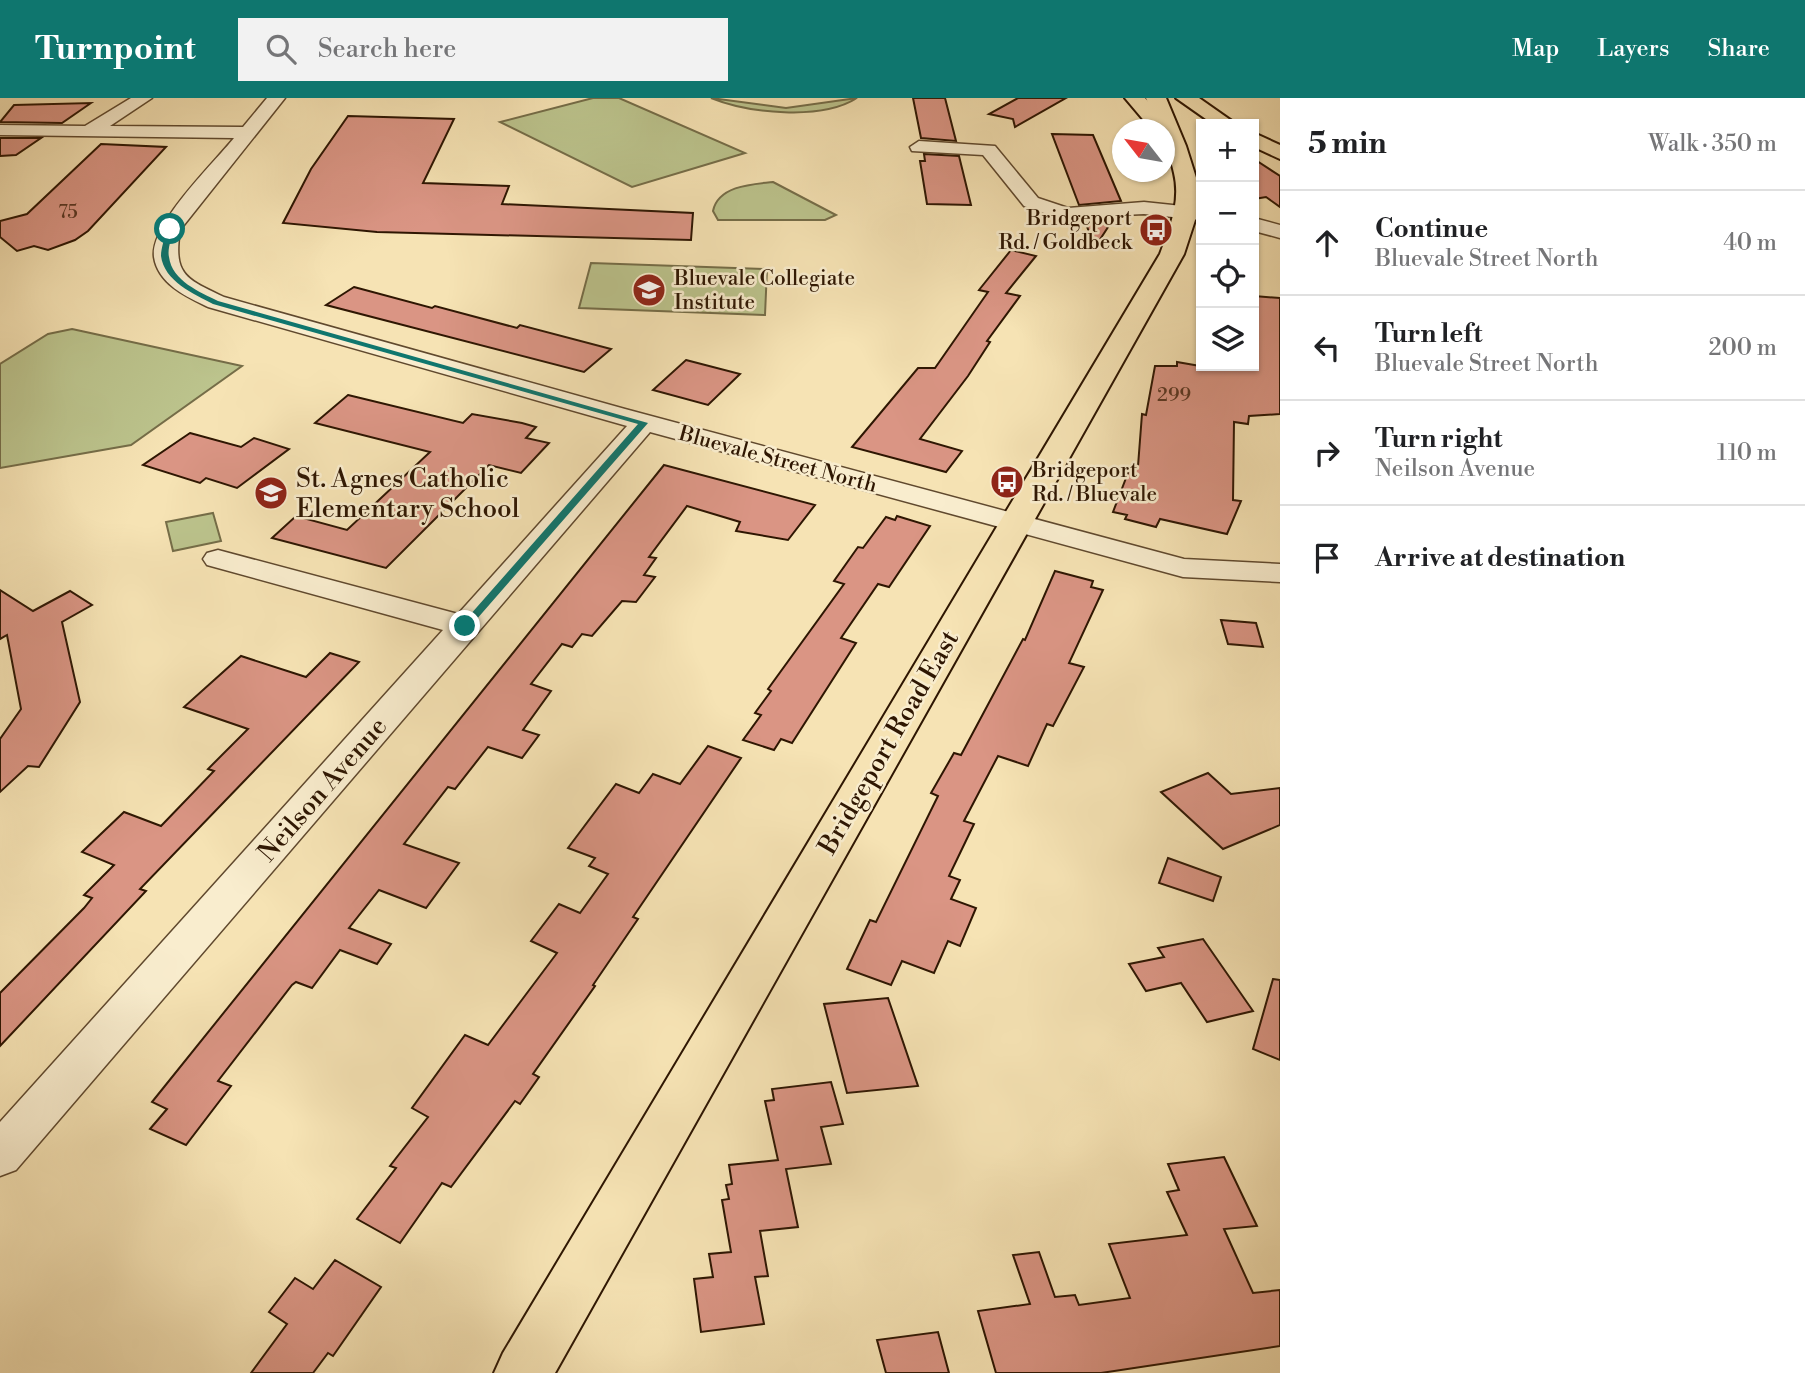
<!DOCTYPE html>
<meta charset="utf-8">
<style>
:root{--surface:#fff;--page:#f2f2f2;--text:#202124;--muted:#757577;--line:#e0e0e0;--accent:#0f766e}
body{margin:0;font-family:"Libre Bodoni",serif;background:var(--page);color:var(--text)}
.controls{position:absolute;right:21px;top:21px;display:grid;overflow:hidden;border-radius:0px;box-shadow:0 2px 5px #0004}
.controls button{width:63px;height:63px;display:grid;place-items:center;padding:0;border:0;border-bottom:2px solid var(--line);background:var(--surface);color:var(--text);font:35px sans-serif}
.compass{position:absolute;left:1112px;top:21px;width:63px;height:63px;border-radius:50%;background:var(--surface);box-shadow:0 2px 5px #0004;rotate:301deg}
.stop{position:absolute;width:21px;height:21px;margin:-16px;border:5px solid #0f766e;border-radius:50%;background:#fff}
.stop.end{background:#0f766e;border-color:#fff;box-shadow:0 2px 7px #0008}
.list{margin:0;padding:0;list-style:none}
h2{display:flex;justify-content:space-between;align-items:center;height:91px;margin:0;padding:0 28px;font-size:30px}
h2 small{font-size:23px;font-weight:400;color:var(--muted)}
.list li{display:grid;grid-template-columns:46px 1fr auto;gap:21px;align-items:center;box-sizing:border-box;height:105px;padding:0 28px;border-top:2px solid var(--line)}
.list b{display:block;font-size:26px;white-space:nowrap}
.list p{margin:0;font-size:23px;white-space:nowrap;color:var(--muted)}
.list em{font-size:23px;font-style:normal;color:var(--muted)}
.icon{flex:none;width:38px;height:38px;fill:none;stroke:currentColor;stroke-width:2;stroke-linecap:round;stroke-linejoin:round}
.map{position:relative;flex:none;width:1280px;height:1275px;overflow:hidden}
header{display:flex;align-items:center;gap:42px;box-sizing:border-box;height:98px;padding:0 35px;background:var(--accent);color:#fff}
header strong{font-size:33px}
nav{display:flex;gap:38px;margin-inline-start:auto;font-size:24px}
.search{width:490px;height:63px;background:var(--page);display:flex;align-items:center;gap:18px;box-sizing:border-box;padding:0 24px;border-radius:0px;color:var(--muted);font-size:26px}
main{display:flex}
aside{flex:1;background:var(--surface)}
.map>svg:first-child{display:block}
.green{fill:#bcc48d;stroke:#756d48;stroke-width:2}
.building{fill:#da9584;stroke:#2e1602;stroke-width:2}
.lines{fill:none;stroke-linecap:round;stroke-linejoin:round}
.minor-casing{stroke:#60492e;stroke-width:3}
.major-casing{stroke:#2e1602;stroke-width:4}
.highway-casing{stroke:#2e1602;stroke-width:4}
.minor{fill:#f9edce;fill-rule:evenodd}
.major{fill:#f6e3b4;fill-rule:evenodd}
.highway{fill:#f6e3b4;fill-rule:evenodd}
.route{fill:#0f766e}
.labels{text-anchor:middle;stroke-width:5;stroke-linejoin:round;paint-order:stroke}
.far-number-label{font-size:19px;fill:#593622}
.far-poi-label{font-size:21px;fill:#2e1602;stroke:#f9edce;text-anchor:start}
.far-street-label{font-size:21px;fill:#2e1602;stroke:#f9edce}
.poi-label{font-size:26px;fill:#2e1602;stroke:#f9edce;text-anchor:start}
.street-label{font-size:26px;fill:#2e1602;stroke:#f9edce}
</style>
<header>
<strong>Turnpoint</strong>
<div class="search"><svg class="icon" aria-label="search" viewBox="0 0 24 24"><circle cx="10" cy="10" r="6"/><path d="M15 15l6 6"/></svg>Search here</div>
<nav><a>Map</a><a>Layers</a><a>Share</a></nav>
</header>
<main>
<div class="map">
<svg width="1280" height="1275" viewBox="0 0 1280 1275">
<rect width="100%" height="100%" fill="#f6e3b4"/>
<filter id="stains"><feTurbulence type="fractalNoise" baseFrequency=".00286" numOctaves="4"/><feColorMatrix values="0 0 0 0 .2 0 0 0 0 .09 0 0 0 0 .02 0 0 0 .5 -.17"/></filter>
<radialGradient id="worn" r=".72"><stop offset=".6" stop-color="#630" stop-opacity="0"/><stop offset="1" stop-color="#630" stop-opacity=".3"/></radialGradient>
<g class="green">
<polygon points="593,0 619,0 745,55 632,89 500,24"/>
<path d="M711,0l75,10 71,-10c-36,23 -109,15 -146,0z"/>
<path d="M773,84l63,33 -11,5h-107l-5,-9c5,-25 39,-27 60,-29z"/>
<polygon points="591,165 767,171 765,217 579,210"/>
<polygon points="72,231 242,268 131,347 0,370 0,266 48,236"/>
<polygon points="213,415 221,443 173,453 166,424"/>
</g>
<g class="building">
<polygon points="913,0 945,0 956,43 921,40"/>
<polygon points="1018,0 1066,0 1015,29 1013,21 989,16"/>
<polygon points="91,5 62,25 0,24 14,7"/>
<polygon points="348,18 454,21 423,85 509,88 502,106 693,115 691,142 377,134 283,125 311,71"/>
<polygon points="1052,36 1093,37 1121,103 1079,107"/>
<polygon points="0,40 41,40 16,57 0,58"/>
<polygon points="101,46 166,49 88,133 75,142 48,152 34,148 17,153 0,139 0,123 27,116"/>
<polygon points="924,56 959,58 971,107 927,106 920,63 925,63"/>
<polygon points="1254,61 1280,78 1280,109 1266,99 1254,101"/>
<polygon points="1114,120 1095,149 1084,121"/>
<polygon points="1011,152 1036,158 1006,195 1020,198 987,243 990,244 968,278 920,341 962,353 946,374 852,349 918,270 935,270 988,194 979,192"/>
<polygon points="354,189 432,210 435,208 517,230 520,227 611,251 584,274 326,207"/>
<polygon points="1254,198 1280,200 1280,316 1249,318 1248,326 1234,324 1233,402 1241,403 1227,436 1160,421 1156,429 1125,421 1127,417 1113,414 1131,367 1138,368 1142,316 1146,317 1155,268 1177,268 1177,264 1200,268 1254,268"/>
<polygon points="686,262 740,276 708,307 653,292"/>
<polygon points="348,297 463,325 472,316 522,325 536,329 526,340 549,345 521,375 489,367 386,470 272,440 296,418 347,432 430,354 315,325"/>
<polygon points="190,335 241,349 254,340 289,351 237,390 206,380 200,385 143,367"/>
<polygon points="664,367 815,407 788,442 736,433 740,424 687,408 649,459 656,460 644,477 655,479 636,504 622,503 592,538 582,536 572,549 562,546 531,586 551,593 523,632 539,637 522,660 488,649 455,691 448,689 404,746 459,765 426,810 379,792 349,830 391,846 377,866 340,852 312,890 296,884 292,887 218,983 231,988 186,1047 150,1031 167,1011 152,1004"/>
<polygon points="897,418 930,428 889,489 878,486 841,540 856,545 792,645 781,641 774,652 743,642 761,617 755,615 771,593 768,591 844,486 834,483 858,449 863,450 886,419 895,422"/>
<polygon points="1055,473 1093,483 1091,489 1103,492 1069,565 1084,569 1053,628 1047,626 1028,668 998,658 964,723 974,726 949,778 960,782 951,801 976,810 960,848 948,843 934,875 902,863 891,887 847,871 870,822 876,824 938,698 931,695 954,655 961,657 1023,541 1025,542"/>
<polygon points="0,492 33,513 70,493 92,507 62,524 80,604 39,669 28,668 0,694 0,641 21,611 7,537 0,541"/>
<polygon points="1221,522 1256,525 1263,549 1228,546"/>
<polygon points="330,555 359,564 140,791 146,793 0,948 0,895 84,810 92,800 84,797 114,767 82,754 124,714 161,728 214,673 208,671 248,631 184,609 241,558 306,579"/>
<polygon points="708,648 741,660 633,819 638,821 593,887 595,888 533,976 539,979 520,1006 515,1003 451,1089 442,1085 400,1145 357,1121 396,1070 390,1068 428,1019 412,1010 465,937 488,947 557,855 531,843 559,806 580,815 608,776 589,768 595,760 568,750 616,686 639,695 653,676 680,686"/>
<polygon points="1208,675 1231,696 1280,690 1280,727 1223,751 1161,694"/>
<polygon points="1168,760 1221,779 1213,803 1159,785"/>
<polygon points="1203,841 1253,913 1207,924 1181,885 1146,893 1129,866 1164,859 1158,850"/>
<polygon points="1273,881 1280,882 1280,962 1253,951"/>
<polygon points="888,900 918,988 847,995 824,906"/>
<polygon points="831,984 843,1026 821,1029 831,1066 786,1071 798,1129 760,1133 768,1178 755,1179 764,1226 701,1234 694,1181 713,1179 709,1156 731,1154 722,1102 729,1101 726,1087 732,1086 729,1067 778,1062 765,1003 774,1002 772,991"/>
<polygon points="1224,1059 1257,1128 1224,1131 1253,1195 1280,1192 1280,1248 1101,1275 996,1275 978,1213 1030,1206 1013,1157 1039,1154 1055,1199 1075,1197 1079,1207 1130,1200 1109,1146 1187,1137 1167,1094 1179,1092 1168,1066"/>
<polygon points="335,1162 381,1189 333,1258 328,1255 313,1275 251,1275 287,1226 269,1214 295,1180 313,1191"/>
<polygon points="938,1234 949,1275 886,1275 877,1242"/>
</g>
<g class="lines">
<defs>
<g id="minor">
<path d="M131,0h21l-42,28 133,1 24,-29h18l-105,132c-7,45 6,49 44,67l401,112 559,150 96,5v18l-97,-5 -533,-145 -634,738 -16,6v-54l443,-492 -236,-65 -4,-6 4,-6 11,-3 240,64 169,-188 -419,-119c-21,-10 -50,-23 -54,-50 -4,-33 59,-93 80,-119l-234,-3v-10l85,1z"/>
<polygon points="919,43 995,48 1038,100 1068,110 1144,104 1201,110 1201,122 1144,116 1059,120 1024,108 983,57 912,53 910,49"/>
<polygon points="1254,120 1280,127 1280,140 1254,133"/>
</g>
<g id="major">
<path d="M1146,0h20l20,48 12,38v27l-14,43 -629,1119h-61l9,-20 657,-1099c10,-27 21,-52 14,-81 -3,-15 -10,-28 -10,-43h-5z"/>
<polygon points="1176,0 1199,0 1236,26 1213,26"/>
<polygon points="1254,35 1280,47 1280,61 1254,49"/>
</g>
<polygon id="highway" points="1125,0 1145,0 1173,32 1170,36 1164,38 1164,32 1152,32"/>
</defs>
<use href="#minor" class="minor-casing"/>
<use href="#major" class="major-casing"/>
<use href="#highway" class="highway-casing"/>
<use href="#minor" class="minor"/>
<use href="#major" class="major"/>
<use href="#highway" class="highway"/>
</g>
<path class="route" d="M170,129l4,2c-2,8 -7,20 -5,28 3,24 31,35 49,44l430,122 -179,205h-7v-4l176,-200 -425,-120c-19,-10 -49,-23 -52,-48 0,-8 4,-19 6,-27z"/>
<defs>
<symbol id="bus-disc" viewBox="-11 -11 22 22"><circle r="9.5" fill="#8f2418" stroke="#f9edce"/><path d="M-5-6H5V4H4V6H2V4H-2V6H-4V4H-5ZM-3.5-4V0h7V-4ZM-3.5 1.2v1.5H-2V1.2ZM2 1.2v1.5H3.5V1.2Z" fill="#fff"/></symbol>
<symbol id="school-disc" viewBox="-11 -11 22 22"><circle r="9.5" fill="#8f2418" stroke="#f9edce"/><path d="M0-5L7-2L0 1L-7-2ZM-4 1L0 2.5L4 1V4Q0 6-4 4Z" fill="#fff"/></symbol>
</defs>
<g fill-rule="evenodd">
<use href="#bus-disc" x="1137" y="113" width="38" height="38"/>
<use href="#school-disc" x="630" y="173" width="38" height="38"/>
<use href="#bus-disc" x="988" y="365" width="38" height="38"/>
<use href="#school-disc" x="252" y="376" width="38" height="38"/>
</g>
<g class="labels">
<g class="far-number-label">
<text x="68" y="120">75</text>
<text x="1174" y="303">299</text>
</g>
<g class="far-poi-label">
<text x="1132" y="127" text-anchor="end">Bridgeport<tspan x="1132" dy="24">Rd. / Goldbeck</tspan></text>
<text x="674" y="187">Bluevale Collegiate<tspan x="674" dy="24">Institute</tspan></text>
<text x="1032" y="379">Bridgeport<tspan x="1032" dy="24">Rd. / Bluevale</tspan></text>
</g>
<g class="far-street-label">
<text transform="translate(778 361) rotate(15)" y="7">Bluevale Street North</text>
</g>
<g class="poi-label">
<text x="296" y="389">St. Agnes Catholic<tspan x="296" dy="30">Elementary School</tspan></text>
</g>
<g class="street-label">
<text transform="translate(888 644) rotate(-60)" y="9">Bridgeport Road East</text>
<text transform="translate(322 691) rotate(-49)" y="9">Neilson Avenue</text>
</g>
</g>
<rect width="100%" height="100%" filter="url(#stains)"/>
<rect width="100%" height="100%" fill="url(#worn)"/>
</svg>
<div class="controls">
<button>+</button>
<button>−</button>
<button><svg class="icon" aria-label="locate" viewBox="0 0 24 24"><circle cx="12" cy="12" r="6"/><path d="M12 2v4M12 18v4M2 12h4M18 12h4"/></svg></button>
<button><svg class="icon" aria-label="layers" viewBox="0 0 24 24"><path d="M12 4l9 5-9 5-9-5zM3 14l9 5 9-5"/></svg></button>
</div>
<svg class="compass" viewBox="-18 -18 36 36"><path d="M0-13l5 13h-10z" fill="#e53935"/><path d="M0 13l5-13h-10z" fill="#757577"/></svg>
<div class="stop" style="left:170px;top:131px"></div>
<div class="stop end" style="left:465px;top:528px"></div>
</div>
<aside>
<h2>5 min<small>Walk · 350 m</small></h2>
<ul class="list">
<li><svg class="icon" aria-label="ahead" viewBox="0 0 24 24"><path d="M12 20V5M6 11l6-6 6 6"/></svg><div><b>Continue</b><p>Bluevale Street North</p></div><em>40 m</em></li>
<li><svg class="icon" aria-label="left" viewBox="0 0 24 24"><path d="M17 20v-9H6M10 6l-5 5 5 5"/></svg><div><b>Turn left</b><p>Bluevale Street North</p></div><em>200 m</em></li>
<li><svg class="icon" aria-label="right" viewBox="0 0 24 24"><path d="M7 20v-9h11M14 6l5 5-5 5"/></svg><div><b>Turn right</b><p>Neilson Avenue</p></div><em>110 m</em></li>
<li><svg class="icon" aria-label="arrive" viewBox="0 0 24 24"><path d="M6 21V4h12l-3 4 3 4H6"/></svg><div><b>Arrive at destination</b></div></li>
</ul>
</aside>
</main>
